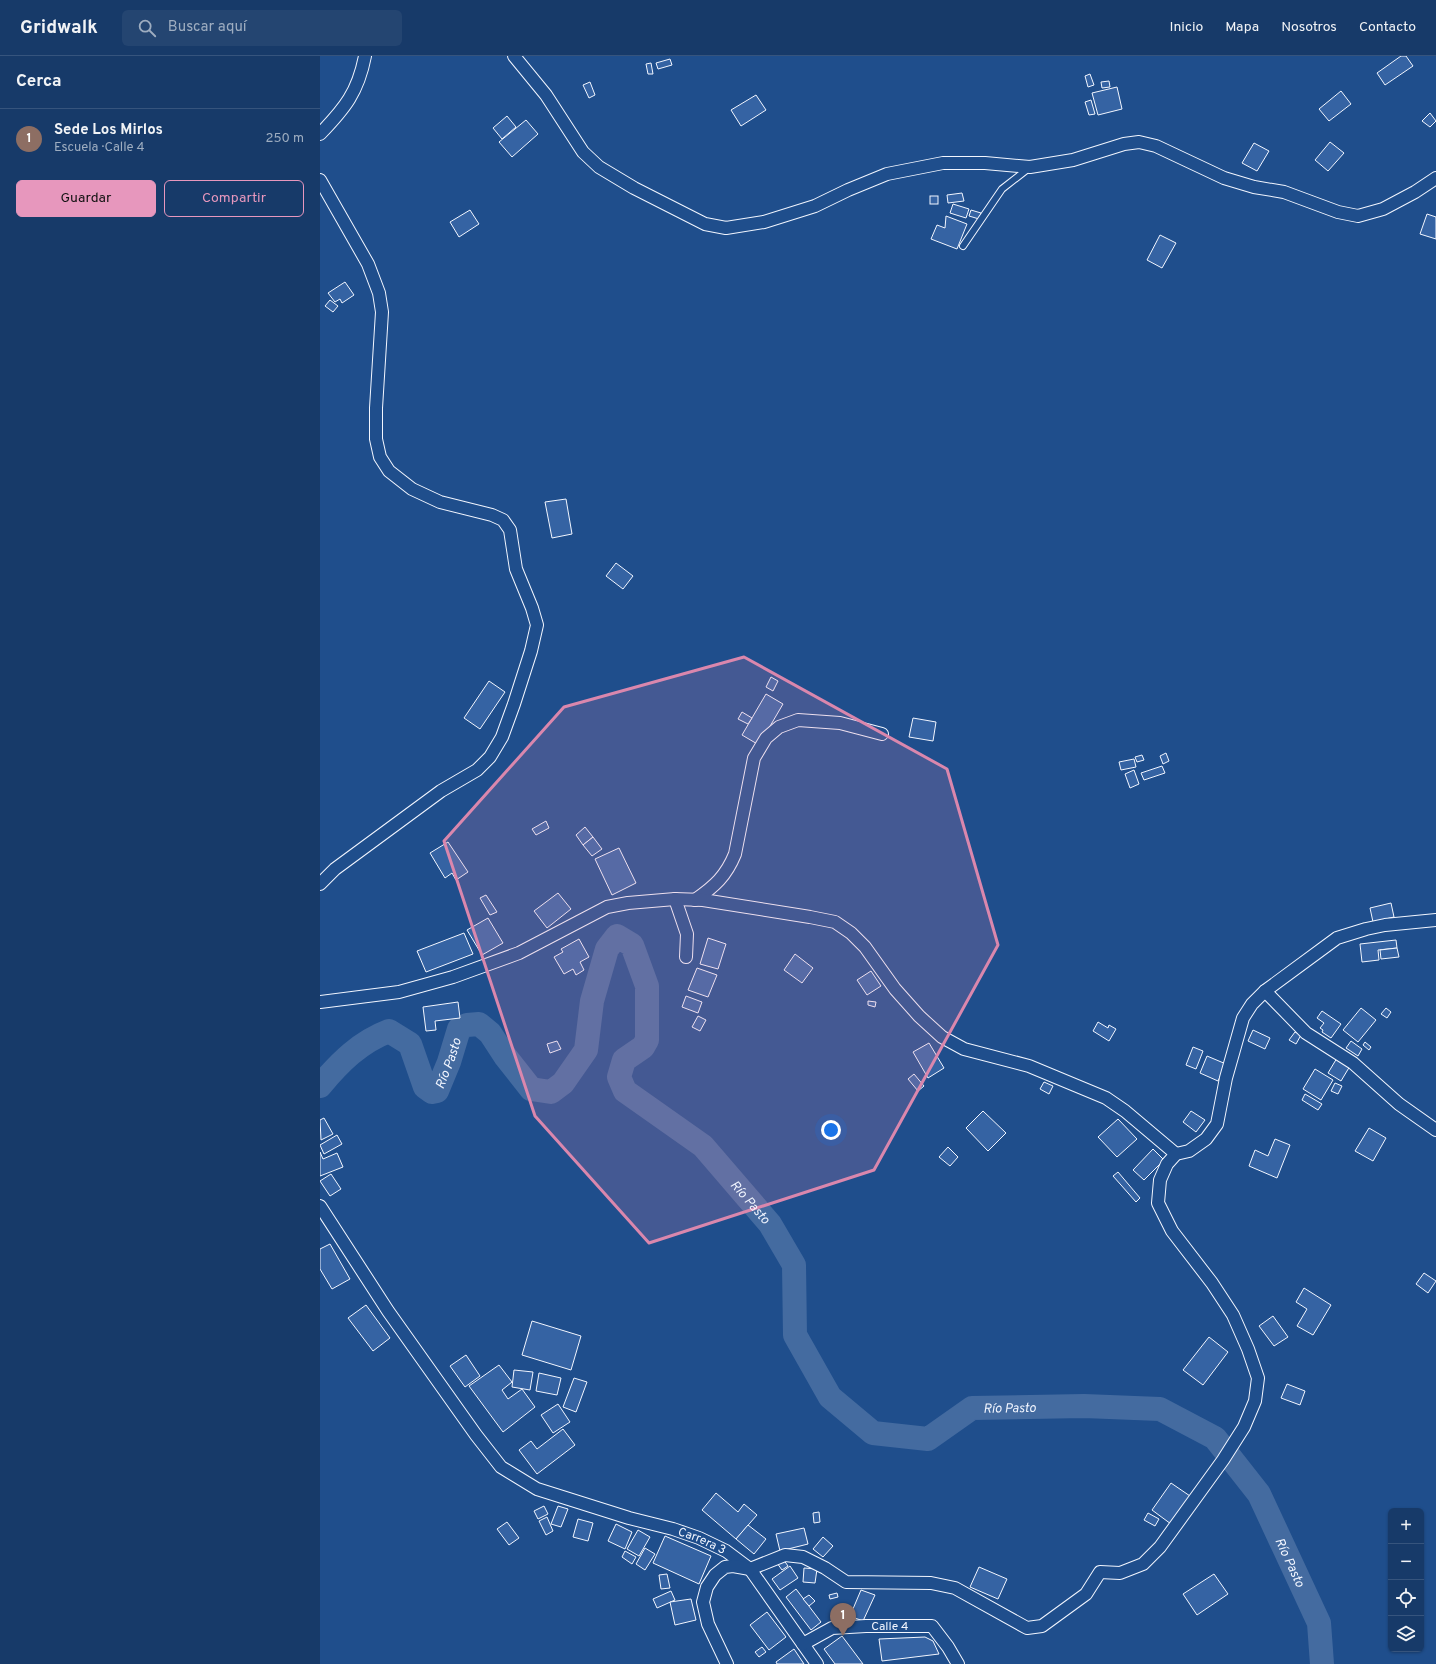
<!DOCTYPE html>
<html lang="es">
<meta charset="utf-8">
<style>
:root{--surface:#173a69;--page:#244571;--text:#f1f3f6;--muted:#9eadc0;--line:#36547d;--accent:#e797bd}
body{margin:0;font-family:Overpass,sans-serif;background:var(--page);color:var(--text)}
.controls{position:absolute;right:12px;bottom:12px;display:grid;overflow:hidden;border-radius:6px;box-shadow:0 1px 3px #0004}
.controls button{width:36px;height:36px;display:grid;place-items:center;padding:0;border:0;border-bottom:1px solid var(--line);background:var(--surface);color:var(--text);font:20px sans-serif}
.you{position:absolute;left:511px;top:1074px;width:14px;height:14px;margin:-10px;border:3px solid #fff;border-radius:50%;background:#1a73e8;box-shadow:0 0 0 6px #1a73e833}
.badge{display:grid;place-items:center;width:26px;height:26px;border-radius:50%;background:var(--accent);color:#fff;font-size:13px;font-weight:700}
.pin{position:absolute;translate:-50% -33px;filter:drop-shadow(0 1px 2px #0008)}
.pin::after{content:'';position:absolute;top:21px;width:14px;height:12px;background:inherit;clip-path:polygon(0 0,100% 0,50% 100%)}
.list{margin:0;padding:0;list-style:none}
h2{display:flex;justify-content:space-between;align-items:center;height:52px;margin:0;padding:0 16px;font-size:17px}
h2 small{font-size:13px;font-weight:400;color:var(--muted)}
.list li{display:grid;grid-template-columns:26px 1fr auto;gap:12px;align-items:center;box-sizing:border-box;height:60px;padding:0 16px;border-top:1px solid var(--line)}
.list b{display:block;font-size:15px;white-space:nowrap}
.list p{margin:0;font-size:13px;white-space:nowrap;color:var(--muted)}
.list em{font-size:13px;font-style:normal;color:var(--muted)}
.actions{display:flex;gap:8px;padding:12px 16px}
.actions a{flex:1;padding:9px 0;border:1px solid var(--accent);border-radius:6px;text-align:center;font-size:14px;color:var(--accent)}
.actions .main{background:var(--accent);color:#111}
.icon{flex:none;width:22px;height:22px;fill:none;stroke:currentColor;stroke-width:2;stroke-linecap:round;stroke-linejoin:round}
.map{position:relative;flex:none;width:1116px;height:1608px;overflow:hidden}
header{display:flex;align-items:center;gap:24px;box-sizing:border-box;height:56px;padding:0 20px;background:var(--surface);border-bottom:1px solid var(--line)}
header strong{font-size:19px}
nav{display:flex;gap:22px;margin-inline-start:auto;font-size:14px}
.search{width:280px;height:36px;background:var(--page);display:flex;align-items:center;gap:10px;box-sizing:border-box;padding:0 14px;border-radius:6px;color:var(--muted);font-size:15px}
main{display:flex}
aside{flex:1;background:var(--surface)}
.map>svg:first-child{display:block}
.lines{fill:none;stroke-linecap:round;stroke-linejoin:round}
.river{stroke:#446ba0;stroke-width:24}
.building{fill:#3563a3;stroke:#f2f6ff}
.service-casing{stroke:#f2f6ff;stroke-width:8}
.minor-casing{stroke:#f2f6ff;stroke-width:14}
.service{stroke:#1f4e8c;stroke-width:6}
.minor{stroke:#1f4e8c;stroke-width:12}
.marked{fill:#da87ad;fill-opacity:0.2;stroke:#da87ad;stroke-width:3;stroke-linejoin:round}
.labels{text-anchor:middle;stroke-width:3;stroke-linejoin:round;paint-order:stroke}
.street-label{font-size:12px;fill:#f2f6ff;stroke:#1f4e8c}
.water-label{font-size:13px;font-style:italic;fill:#f2f6ff;stroke:#1f4e8c}
</style>
<header>
<strong>Gridwalk</strong>
<div class="search"><svg class="icon" aria-label="search" viewBox="0 0 24 24"><circle cx="10" cy="10" r="6"/><path d="M15 15l6 6"/></svg>Buscar aquí</div>
<nav><a>Inicio</a><a>Mapa</a><a>Nosotros</a><a>Contacto</a></nav>
</header>
<main>
<aside>
<h2>Cerca<small></small></h2>
<ul class="list">
<li><span class="badge" style="background:#8d6e63">1</span><div><b>Sede Los Mirlos</b><p>Escuela · Calle 4</p></div><em>250 m</em></li>
</ul>
<div class="actions"><a class="main">Guardar</a><a>Compartir</a></div>
</aside>
<div class="map">
<svg width="1116" height="1608" viewBox="0 0 1116 1608">
<rect width="100%" height="100%" fill="#1f4e8c"/>
<g class="lines">
<path class="river" id="s1" d="M0,1030c20,-24 40,-44 69,-55l21,13 15,43 7,5 5,-1 12,-29 10,-33 8,-4 12,-1 11,9 15,23 26,33 20,3 12,-9 23,-33 6,-49 15,-52 10,-13 15,9 15,41v54l-4,7 -19,13 -5,17 6,14 78,55 67,78 24,41 1,70 35,62 43,36 55,6 44,-31 112,-2 76,3 55,29 44,56 60,129 3,41"/>
</g>
<g class="building">
<polygon points="1081,0 1086,0 1093,10 1065,29 1057,17"/>
<polygon points="350,3 352,9 338,13 336,7"/>
<polygon points="331,7 333,18 328,18 326,8"/>
<polygon points="770,18 774,29 768,31 765,20"/>
<polygon points="789,25 790,31 782,32 781,26"/>
<polygon points="270,26 275,39 269,42 263,29"/>
<polygon points="797,31 802,53 778,59 772,37"/>
<polygon points="1021,35 1031,48 1009,65 999,53"/>
<polygon points="436,39 446,54 421,70 411,54"/>
<polygon points="771,44 775,58 769,59 765,46"/>
<polygon points="1110,57 1116,65 1110,71 1102,65"/>
<polygon points="187,60 196,71 182,83 173,72"/>
<polygon points="206,64 218,78 192,101 179,86"/>
<polygon points="1010,86 1024,97 1008,115 995,104"/>
<polygon points="934,87 949,95 937,115 922,107"/>
<polygon points="642,137 644,145 628,147 627,139"/>
<rect x="610" y="140" width="8" height="8"/>
<polygon points="633,148 649,153 646,162 630,157"/>
<polygon points="150,154 159,168 139,181 130,166"/>
<polygon points="651,154 661,157 659,163 649,160"/>
<polygon points="1107,158 1116,161 1116,183 1100,178"/>
<polygon points="626,160 647,168 637,193 611,183 617,169 625,172"/>
<polygon points="840,179 856,187 842,212 827,204"/>
<polygon points="25,226 34,239 22,247 20,243 15,246 8,237"/>
<polygon points="10,244 18,250 13,256 5,250"/>
<polygon points="246,443 252,478 232,482 225,446"/>
<polygon points="296,507 313,520 303,533 286,520"/>
<polygon points="451,621 458,625 453,635 446,631"/>
<polygon points="169,625 185,636 160,673 144,662"/>
<polygon points="446,638 463,648 439,689 422,679"/>
<polygon points="422,656 432,662 428,668 418,663"/>
<polygon points="593,662 616,666 613,685 589,681"/>
<polygon points="846,697 849,705 843,708 840,700"/>
<polygon points="822,699 824,704 817,706 815,701"/>
<polygon points="814,703 816,711 801,714 799,706"/>
<polygon points="842,710 845,717 824,724 821,717"/>
<polygon points="814,714 819,728 810,732 805,718"/>
<polygon points="226,765 229,772 216,779 212,773"/>
<polygon points="265,771 273,781 263,789 256,779"/>
<polygon points="273,781 282,793 272,800 263,789"/>
<polygon points="128,786 148,816 136,824 132,817 125,822 110,797"/>
<polygon points="299,792 316,827 292,839 275,803"/>
<polygon points="238,837 251,853 227,872 214,855"/>
<polygon points="166,839 177,856 170,859 160,842"/>
<polygon points="1071,847 1074,861 1053,866 1050,852"/>
<polygon points="168,862 183,887 162,899 147,874"/>
<polygon points="144,877 153,898 106,916 97,895"/>
<polygon points="388,882 406,888 398,913 380,908"/>
<polygon points="259,883 269,901 260,906 264,914 256,919 253,913 244,918 234,901 243,896 241,893"/>
<polygon points="1076,884 1077,892 1058,894 1059,904 1042,906 1040,888"/>
<polygon points="1077,892 1079,901 1061,903 1060,894"/>
<polygon points="475,898 493,912 482,927 464,914"/>
<polygon points="377,912 397,919 388,941 368,934"/>
<polygon points="551,915 561,930 547,939 537,924"/>
<polygon points="366,940 382,946 378,957 362,951"/>
<polygon points="548,945 556,946 555,951 548,949"/>
<polygon points="138,946 140,962 115,965 116,974 106,975 103,951"/>
<polygon points="1041,952 1056,964 1038,986 1023,974"/>
<polygon points="1066,952 1071,956 1067,962 1061,958"/>
<polygon points="1002,955 1021,968 1011,982 1002,976 1003,974 1000,972 1004,967 997,962"/>
<polygon points="378,960 386,964 380,975 372,971"/>
<polygon points="778,966 788,972 789,969 796,973 789,985 773,975"/>
<polygon points="933,974 950,982 945,993 928,985"/>
<polygon points="975,976 981,979 976,988 969,984"/>
<polygon points="237,985 241,993 230,997 227,988"/>
<polygon points="1031,985 1042,993 1038,1000 1026,992"/>
<polygon points="1045,986 1051,991 1049,994 1043,989"/>
<polygon points="609,987 624,1012 608,1022 593,996"/>
<polygon points="873,991 883,995 876,1013 866,1009"/>
<polygon points="887,1000 906,1008 898,1025 880,1017"/>
<polygon points="1017,1002 1030,1010 1021,1025 1008,1017"/>
<polygon points="995,1013 1013,1024 1001,1044 983,1033"/>
<polygon points="594,1018 604,1030 598,1035 588,1023"/>
<polygon points="724,1026 733,1030 729,1038 720,1033"/>
<polygon points="1015,1027 1022,1030 1018,1038 1011,1035"/>
<polygon points="985,1038 1002,1048 998,1054 982,1044"/>
<polygon points="663,1055 686,1077 668,1095 646,1072"/>
<polygon points="871,1055 885,1064 876,1076 863,1066"/>
<polygon points="4,1062 13,1078 1,1084 0,1064"/>
<polygon points="798,1063 817,1083 797,1101 778,1081"/>
<polygon points="1049,1072 1066,1082 1053,1105 1035,1095"/>
<polygon points="17,1079 22,1088 4,1098 0,1089"/>
<polygon points="955,1083 970,1089 957,1122 929,1110 935,1094 948,1100"/>
<polygon points="628,1091 638,1101 630,1110 619,1101"/>
<polygon points="833,1093 844,1104 824,1124 813,1114"/>
<polygon points="0,1096 3,1103 17,1097 23,1111 0,1120"/>
<polygon points="798,1116 820,1142 816,1146 793,1120"/>
<polygon points="11,1118 21,1133 10,1140 0,1125"/>
<polygon points="10,1188 30,1223 12,1233 0,1213 0,1193"/>
<polygon points="1104,1217 1116,1225 1108,1237 1096,1228"/>
<polygon points="984,1232 1011,1249 993,1279 977,1270 987,1253 976,1246"/>
<polygon points="46,1249 70,1282 53,1295 28,1262"/>
<polygon points="953,1260 968,1281 954,1290 939,1270"/>
<polygon points="212,1265 261,1280 251,1314 202,1299"/>
<polygon points="889,1281 908,1296 883,1329 863,1314"/>
<polygon points="146,1299 160,1320 145,1331 130,1310"/>
<polygon points="179,1309 192,1326 182,1334 188,1343 202,1333 215,1351 183,1376 149,1330"/>
<polygon points="194,1314 213,1316 210,1334 192,1331"/>
<polygon points="219,1317 241,1322 237,1339 216,1335"/>
<polygon points="254,1322 267,1326 256,1356 243,1351"/>
<polygon points="967,1328 985,1335 980,1349 961,1342"/>
<polygon points="238,1348 250,1366 233,1377 221,1359"/>
<polygon points="243,1373 255,1389 217,1418 199,1394 211,1385 217,1393"/>
<polygon points="851,1427 870,1440 851,1468 832,1454"/>
<polygon points="396,1437 418,1456 424,1448 437,1459 416,1483 382,1454"/>
<polygon points="224,1450 228,1458 218,1463 214,1455"/>
<polygon points="238,1450 248,1453 241,1471 231,1468"/>
<polygon points="499,1456 500,1466 494,1467 493,1457"/>
<polygon points="828,1457 839,1463 835,1470 824,1464"/>
<polygon points="227,1461 233,1475 226,1479 219,1465"/>
<polygon points="258,1463 273,1467 268,1485 253,1481"/>
<polygon points="187,1466 199,1482 189,1489 177,1473"/>
<polygon points="296,1468 312,1476 305,1493 288,1485"/>
<polygon points="428,1469 446,1483 434,1498 416,1483"/>
<polygon points="484,1472 488,1488 460,1495 456,1478"/>
<polygon points="318,1474 330,1481 319,1500 307,1493"/>
<polygon points="345,1480 391,1500 379,1528 333,1507"/>
<polygon points="503,1481 513,1490 503,1501 493,1493"/>
<polygon points="325,1492 335,1498 325,1514 316,1508"/>
<polygon points="305,1495 316,1501 312,1508 302,1501"/>
<polygon points="463,1503 468,1510 462,1514 457,1507"/>
<polygon points="470,1510 478,1522 460,1534 452,1523"/>
<polygon points="659,1511 687,1523 678,1543 650,1531"/>
<polygon points="484,1512 497,1513 495,1527 483,1526"/>
<polygon points="347,1518 350,1532 341,1533 339,1519"/>
<polygon points="894,1518 908,1538 877,1559 863,1538"/>
<polygon points="476,1533 501,1566 491,1574 466,1541"/>
<polygon points="541,1534 555,1539 543,1565 530,1560"/>
<polygon points="351,1535 355,1544 337,1552 333,1543"/>
<polygon points="517,1537 518,1541 510,1543 509,1539"/>
<polygon points="489,1539 495,1545 489,1550 483,1543"/>
<polygon points="371,1543 376,1564 355,1569 350,1546"/>
<polygon points="447,1556 466,1581 449,1594 430,1569"/>
<polygon points="522,1580 543,1608 515,1608 504,1593"/>
<polygon points="605,1581 613,1585 619,1598 562,1605 559,1583"/>
<polygon points="442,1591 446,1596 439,1601 435,1596"/>
<polygon points="474,1593 484,1608 457,1608 456,1606"/>
</g>
<g class="lines">
<defs>
<polyline id="service" points="643,190 682,133 709,112"/>
<g id="minor">
<polyline points="194,0 226,39 263,96 279,111 314,132 385,168 406,172 444,166 495,150 528,134 567,118 623,107 665,107 710,111 753,104 804,88 819,86 836,90 904,122 934,131 964,136 1018,156 1038,160 1063,153 1095,136 1116,122"/>
<path d="M0,78c25,-26 38,-42 45,-78"/>
<polyline points="0,124 48,208 59,237 62,256 56,352 56,383 60,401 69,415 92,433 120,446 172,459 183,464 190,474 196,513 212,552 217,569 211,595 194,648 182,681 170,701 157,714 121,735 15,813 0,828"/>
<polyline points="355,843 367,878 366,901"/>
<path d="M375,844c20,-14 31,-24 40,-46l19,-96 12,-20 13,-11 19,-7 42,3 42,11"/>
<polyline points="945,935 986,977 1033,1007 1079,1048 1116,1074"/>
<polyline points="0,946 79,936 133,921 199,897 287,851 308,847 355,843 383,844 490,861 515,866 531,877 545,891 575,933 599,960 622,981 644,993 709,1010 786,1042 805,1055 856,1098"/>
<path id="s2" d="M0,1150l68,105 88,124 25,32 36,22 92,29 44,11 26,9 27,13 24,18 67,95"/>
<path id="s3" d="M483,1588l29,-16 34,-2h66l16,21 10,17"/>
<polyline points="407,1608 388,1568 383,1546 387,1531 395,1519 405,1511 413,1510 430,1513 465,1499 483,1501 505,1512 526,1526 611,1527 635,1532 707,1572 722,1570 766,1538 780,1516 800,1517 823,1508 840,1491 903,1404 924,1371 935,1345 938,1322 928,1293 913,1259 892,1227 852,1175 838,1147 840,1124 847,1108 856,1098 869,1095 886,1083 897,1068 906,1022 923,962 932,948 945,935 1017,882 1046,873 1065,869 1116,864"/>
</g>
</defs>
<use href="#service" class="service-casing"/>
<use href="#minor" class="minor-casing"/>
<use href="#service" class="service"/>
<use href="#minor" class="minor"/>
</g>
<path class="marked" d="M424,601l203,112 51,176 -124,225 -225,73 -114,-127 -91,-275 120,-134z"/>
<g class="labels">
<g class="street-label">
<text dy="4" stroke="none"><textPath href="#s2" startOffset="533">Carrera 3</textPath></text>
<text dy="4" stroke="none"><textPath href="#s3" startOffset="91">Calle 4</textPath></text>
</g>
<g class="water-label">
<text dy="5" stroke="none"><textPath href="#s1" startOffset="203">Río Pasto</textPath></text>
<text dy="5" stroke="none"><textPath href="#s1" startOffset="887">Río Pasto</textPath></text>
<text dy="5" stroke="none"><textPath href="#s1" startOffset="1308">Río Pasto</textPath></text>
<text dy="5" stroke="none"><textPath href="#s1" startOffset="1667">Río Pasto</textPath></text>
</g>
</g>
</svg>
<div class="controls">
<button>+</button>
<button>−</button>
<button><svg class="icon" aria-label="locate" viewBox="0 0 24 24"><circle cx="12" cy="12" r="6"/><path d="M12 2v4M12 18v4M2 12h4M18 12h4"/></svg></button>
<button><svg class="icon" aria-label="layers" viewBox="0 0 24 24"><path d="M12 4l9 5-9 5-9-5zM3 14l9 5 9-5"/></svg></button>
</div>
<div class="you"></div>
<div class="pin badge" style="left:523px;top:1580px;background:#8d6e63">1</div>
</div>
</main>
